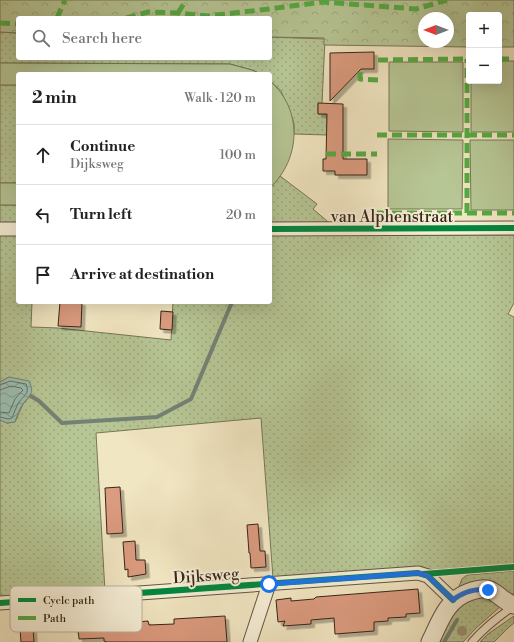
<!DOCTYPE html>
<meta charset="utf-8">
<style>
:root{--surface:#fff;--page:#f2f2f2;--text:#202124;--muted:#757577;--line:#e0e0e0}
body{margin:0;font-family:"Libre Bodoni",serif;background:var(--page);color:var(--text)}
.controls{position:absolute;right:12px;top:12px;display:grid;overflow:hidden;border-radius:4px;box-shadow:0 4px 16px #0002}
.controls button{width:36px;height:36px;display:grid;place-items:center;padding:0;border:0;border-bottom:1px solid var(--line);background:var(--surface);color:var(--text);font:20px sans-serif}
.compass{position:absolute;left:418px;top:12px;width:36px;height:36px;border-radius:50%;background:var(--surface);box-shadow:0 4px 16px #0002;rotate:270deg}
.stop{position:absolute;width:12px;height:12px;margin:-9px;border:3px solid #1a73e8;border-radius:50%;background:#fff}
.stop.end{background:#1a73e8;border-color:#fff;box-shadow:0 1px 4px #0008}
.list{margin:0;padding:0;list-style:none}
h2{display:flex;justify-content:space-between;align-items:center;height:52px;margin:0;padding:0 16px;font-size:17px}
h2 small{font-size:13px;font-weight:400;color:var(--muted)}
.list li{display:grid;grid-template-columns:26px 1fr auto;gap:12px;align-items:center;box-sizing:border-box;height:60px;padding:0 16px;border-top:1px solid var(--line)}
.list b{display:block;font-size:15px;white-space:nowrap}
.list p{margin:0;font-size:13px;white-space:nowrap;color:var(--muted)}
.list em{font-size:13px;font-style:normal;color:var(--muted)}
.icon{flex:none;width:22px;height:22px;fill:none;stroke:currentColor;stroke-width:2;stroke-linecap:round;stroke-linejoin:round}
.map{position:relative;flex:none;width:514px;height:642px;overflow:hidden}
.search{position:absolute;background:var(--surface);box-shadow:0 4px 16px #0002;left:16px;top:16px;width:256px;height:44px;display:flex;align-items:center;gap:10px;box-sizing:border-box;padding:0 14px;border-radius:4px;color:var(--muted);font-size:15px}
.panel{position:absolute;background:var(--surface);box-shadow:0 4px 16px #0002;left:16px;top:72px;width:256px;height:232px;border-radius:4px}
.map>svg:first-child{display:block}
.grass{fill:url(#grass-dots);stroke:#777657}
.forest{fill:url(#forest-crowns);stroke:#777657;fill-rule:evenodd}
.pitch{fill:#b7c695;stroke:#777657}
.water{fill:url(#water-waves);stroke:#738275}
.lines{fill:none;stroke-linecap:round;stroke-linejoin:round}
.shore{stroke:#697266;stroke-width:1}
.stream{stroke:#738275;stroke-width:4}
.building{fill:#db9b7f;stroke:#372519;filter:url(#shadow)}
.service-casing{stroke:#665543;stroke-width:9}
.minor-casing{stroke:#665543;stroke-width:15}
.tertiary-casing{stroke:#665543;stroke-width:19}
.service{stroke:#f6efd7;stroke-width:7}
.minor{stroke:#f6efd7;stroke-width:13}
.tertiary{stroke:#f6efd7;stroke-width:17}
.quiet{stroke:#55aa42;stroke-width:5;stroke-dasharray:10 5;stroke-linecap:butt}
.cycleway-casing{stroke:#f6efd7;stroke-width:8}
.cycleway{stroke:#00873e;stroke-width:6}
.tree{fill:#9c9276}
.route{stroke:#1a73e8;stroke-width:5}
.labels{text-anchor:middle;stroke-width:4;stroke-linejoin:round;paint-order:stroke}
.street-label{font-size:16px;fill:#372519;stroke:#f6efd7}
.key{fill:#f6efd7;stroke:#bdb29e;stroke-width:1}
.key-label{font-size:11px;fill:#372519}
</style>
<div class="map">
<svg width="514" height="642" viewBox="0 0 514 642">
<defs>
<pattern id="grass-dots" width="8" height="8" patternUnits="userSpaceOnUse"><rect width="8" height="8" fill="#b7c695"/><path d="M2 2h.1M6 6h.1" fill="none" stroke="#9eaa80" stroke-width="1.8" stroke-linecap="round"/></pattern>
<pattern id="forest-crowns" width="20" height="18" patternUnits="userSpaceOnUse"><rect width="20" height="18" fill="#b7c695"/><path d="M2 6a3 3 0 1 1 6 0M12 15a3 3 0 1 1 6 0" fill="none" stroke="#9eaa80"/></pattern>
<pattern id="water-waves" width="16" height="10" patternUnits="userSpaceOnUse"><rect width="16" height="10" fill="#9bc0b2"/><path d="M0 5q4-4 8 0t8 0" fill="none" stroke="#7f9c90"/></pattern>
<filter id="shadow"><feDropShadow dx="3.5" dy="3.5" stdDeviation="0" flood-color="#0004"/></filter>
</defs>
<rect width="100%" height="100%" fill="#f1e6c2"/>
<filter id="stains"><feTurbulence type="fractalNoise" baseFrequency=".005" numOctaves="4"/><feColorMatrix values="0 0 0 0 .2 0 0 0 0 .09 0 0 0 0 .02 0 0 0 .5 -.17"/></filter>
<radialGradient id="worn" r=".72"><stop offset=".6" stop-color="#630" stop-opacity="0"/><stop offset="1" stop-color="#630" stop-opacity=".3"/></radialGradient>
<g class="grass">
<polygon points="0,32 18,33 18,58 270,58 270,37 325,39 322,104 318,104 318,114 327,114 327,135 294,134 294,123 281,91 270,81 270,74 261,74 252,70 230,64 0,63"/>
<rect x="0" y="85" width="18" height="98"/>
<polygon points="280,176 317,204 313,209 334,227 270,227 270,188"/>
<rect x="0" y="205" width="18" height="21"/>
<polygon points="18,231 18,302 32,302 31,327 58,328 171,340 173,302 270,302 270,233 368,235 514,235 514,303 508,314 514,317 514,564 431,570 273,578 261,418 96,433 105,592 0,599 0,420 7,423 15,422 23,404 31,395 9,377 0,382 0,232"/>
<polygon points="514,571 514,594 458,589 462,579 467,575"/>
<polygon points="483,596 495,601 500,607 476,628 463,642 437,642 448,619 461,604"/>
<polygon points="514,616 514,623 509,627 494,642 480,642 488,634"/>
</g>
<path class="forest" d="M0,0h514v47h-15v-32h-30v32l-145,-2v-7l-54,-1v-19h-252v15l-18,-1zM424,18h24v24h-24z"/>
<g class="pitch">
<polygon points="499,61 514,61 514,132 471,132 471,81 499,81"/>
<polygon points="389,62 463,62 463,132 389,131"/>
<polygon points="0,63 230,64 252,70 261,74 18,74 18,85 0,85"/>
<path d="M270,81c33,29 31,77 0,107z"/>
<polygon points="388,139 463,140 462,209 388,209"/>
<polygon points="470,140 514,140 514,210 471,210"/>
<rect x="0" y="183" width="18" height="22"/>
</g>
<path class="water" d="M9,377l20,4c6,13 1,13 -6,23 -4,5 -6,12 -8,18l-8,1 -7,-3v-38z"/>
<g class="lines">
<g class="shore">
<path d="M0,385l10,-4 16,3c4,10 -2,11 -7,18 -3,5 -5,11 -7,16l-4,1 -8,-2"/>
<polyline points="0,390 11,386 21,388 23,390 15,399 9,413 0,412"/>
</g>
<g class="stream">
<polyline points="31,396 39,401 62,423 157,417 191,399 232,302"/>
<polyline points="444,642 457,620"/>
</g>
</g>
<g class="building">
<polygon points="374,52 374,69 361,69 330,101 330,53"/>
<polygon points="318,103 343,104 343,159 367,159 367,175 335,175 335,171 323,171 323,159 326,159 327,114 318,114"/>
<polygon points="60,302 82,302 81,327 58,326"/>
<polygon points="161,311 173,312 172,330 160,329"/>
<polygon points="120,487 123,533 107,534 105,488"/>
<polygon points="258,524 260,551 265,551 266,567 251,568 250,553 249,553 247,525"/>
<polygon points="135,541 136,560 145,560 146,574 128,577 128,569 125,570 123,542"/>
<polygon points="418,589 420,613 406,614 406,617 388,618 388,621 374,622 374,631 335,634 334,618 311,620 311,624 283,626 285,621 278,622 276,600 291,598 291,601 314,599 316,597"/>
<polygon points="118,609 118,612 125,611 126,623 148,621 149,625 174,624 174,619 225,616 227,642 107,642 104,641 104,638 79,639 78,629 73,629 72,613"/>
<polygon points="33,628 34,642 21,642 20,629"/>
</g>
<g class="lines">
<defs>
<path id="service" d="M472,642c12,-14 26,-25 42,-36"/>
<g id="minor">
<polyline points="0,229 18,229"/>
<polyline points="270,229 514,228"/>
<polyline points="0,603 418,573 428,576 453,600"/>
<polyline points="250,642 269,584"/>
</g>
<path id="tertiary" d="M430,642c10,-20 16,-42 39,-50 6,-2 12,-4 18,-3 11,3 16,13 27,16"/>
</defs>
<use href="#service" class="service-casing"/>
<use href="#minor" class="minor-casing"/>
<use href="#tertiary" class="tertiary-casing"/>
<use href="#service" class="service"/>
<use href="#minor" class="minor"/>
<use href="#tertiary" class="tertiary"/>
<g class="quiet">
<polyline points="178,13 186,0"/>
<polyline points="57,18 65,0"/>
<polyline points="126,18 148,12 178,13 208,16 269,9 323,2 416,9 447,0"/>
<polyline points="0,23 18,24"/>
<polyline points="499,59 514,59"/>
<polyline points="378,60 469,59"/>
<polyline points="360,72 360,79 378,80"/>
<polyline points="377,135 514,135"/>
<polyline points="326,154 377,154"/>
<polyline points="377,213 514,213"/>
<polyline points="467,213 467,59"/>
</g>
<defs>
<g id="cycleway">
<polyline points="270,229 514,228"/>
<polyline points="424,574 514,567"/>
<polyline points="0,603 418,573 428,576 453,600"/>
</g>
</defs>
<use href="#cycleway" class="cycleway-casing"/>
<use href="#cycleway" class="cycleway"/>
</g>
<circle class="tree" cx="462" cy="631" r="5"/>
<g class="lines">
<path class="route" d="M269,584l149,-11 10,3 25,24c10,-8 23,-12 35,-10"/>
</g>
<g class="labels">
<g class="street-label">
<text x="392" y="222">van Alphenstraat</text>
<text transform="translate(206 575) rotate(-4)" y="6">Dijksweg</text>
</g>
</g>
<rect x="10" y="586" width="132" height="46" rx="6" class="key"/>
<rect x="18" y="598" width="18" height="4" fill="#00873e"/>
<rect x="18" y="616" width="18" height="4" fill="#55aa42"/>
<g class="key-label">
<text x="43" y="604">Cycle path</text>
<text x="43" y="622">Path</text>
</g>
<rect width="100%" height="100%" filter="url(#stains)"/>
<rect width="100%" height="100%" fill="url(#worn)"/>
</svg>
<div class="controls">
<button>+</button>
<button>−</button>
</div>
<svg class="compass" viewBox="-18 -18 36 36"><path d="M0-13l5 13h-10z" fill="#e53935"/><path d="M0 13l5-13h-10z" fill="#757577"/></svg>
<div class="stop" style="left:269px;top:584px"></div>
<div class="stop end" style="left:488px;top:590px"></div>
<div class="search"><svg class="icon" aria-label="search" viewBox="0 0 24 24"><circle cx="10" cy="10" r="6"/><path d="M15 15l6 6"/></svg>Search here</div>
<section class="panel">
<h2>2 min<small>Walk · 120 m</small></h2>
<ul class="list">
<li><svg class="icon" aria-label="ahead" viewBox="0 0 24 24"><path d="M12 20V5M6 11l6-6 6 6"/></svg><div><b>Continue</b><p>Dijksweg</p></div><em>100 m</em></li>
<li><svg class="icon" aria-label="left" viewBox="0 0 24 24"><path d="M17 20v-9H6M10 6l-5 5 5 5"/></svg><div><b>Turn left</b></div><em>20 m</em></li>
<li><svg class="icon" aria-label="arrive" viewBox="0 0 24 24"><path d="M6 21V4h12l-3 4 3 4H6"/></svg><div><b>Arrive at destination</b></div></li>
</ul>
</section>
</div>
